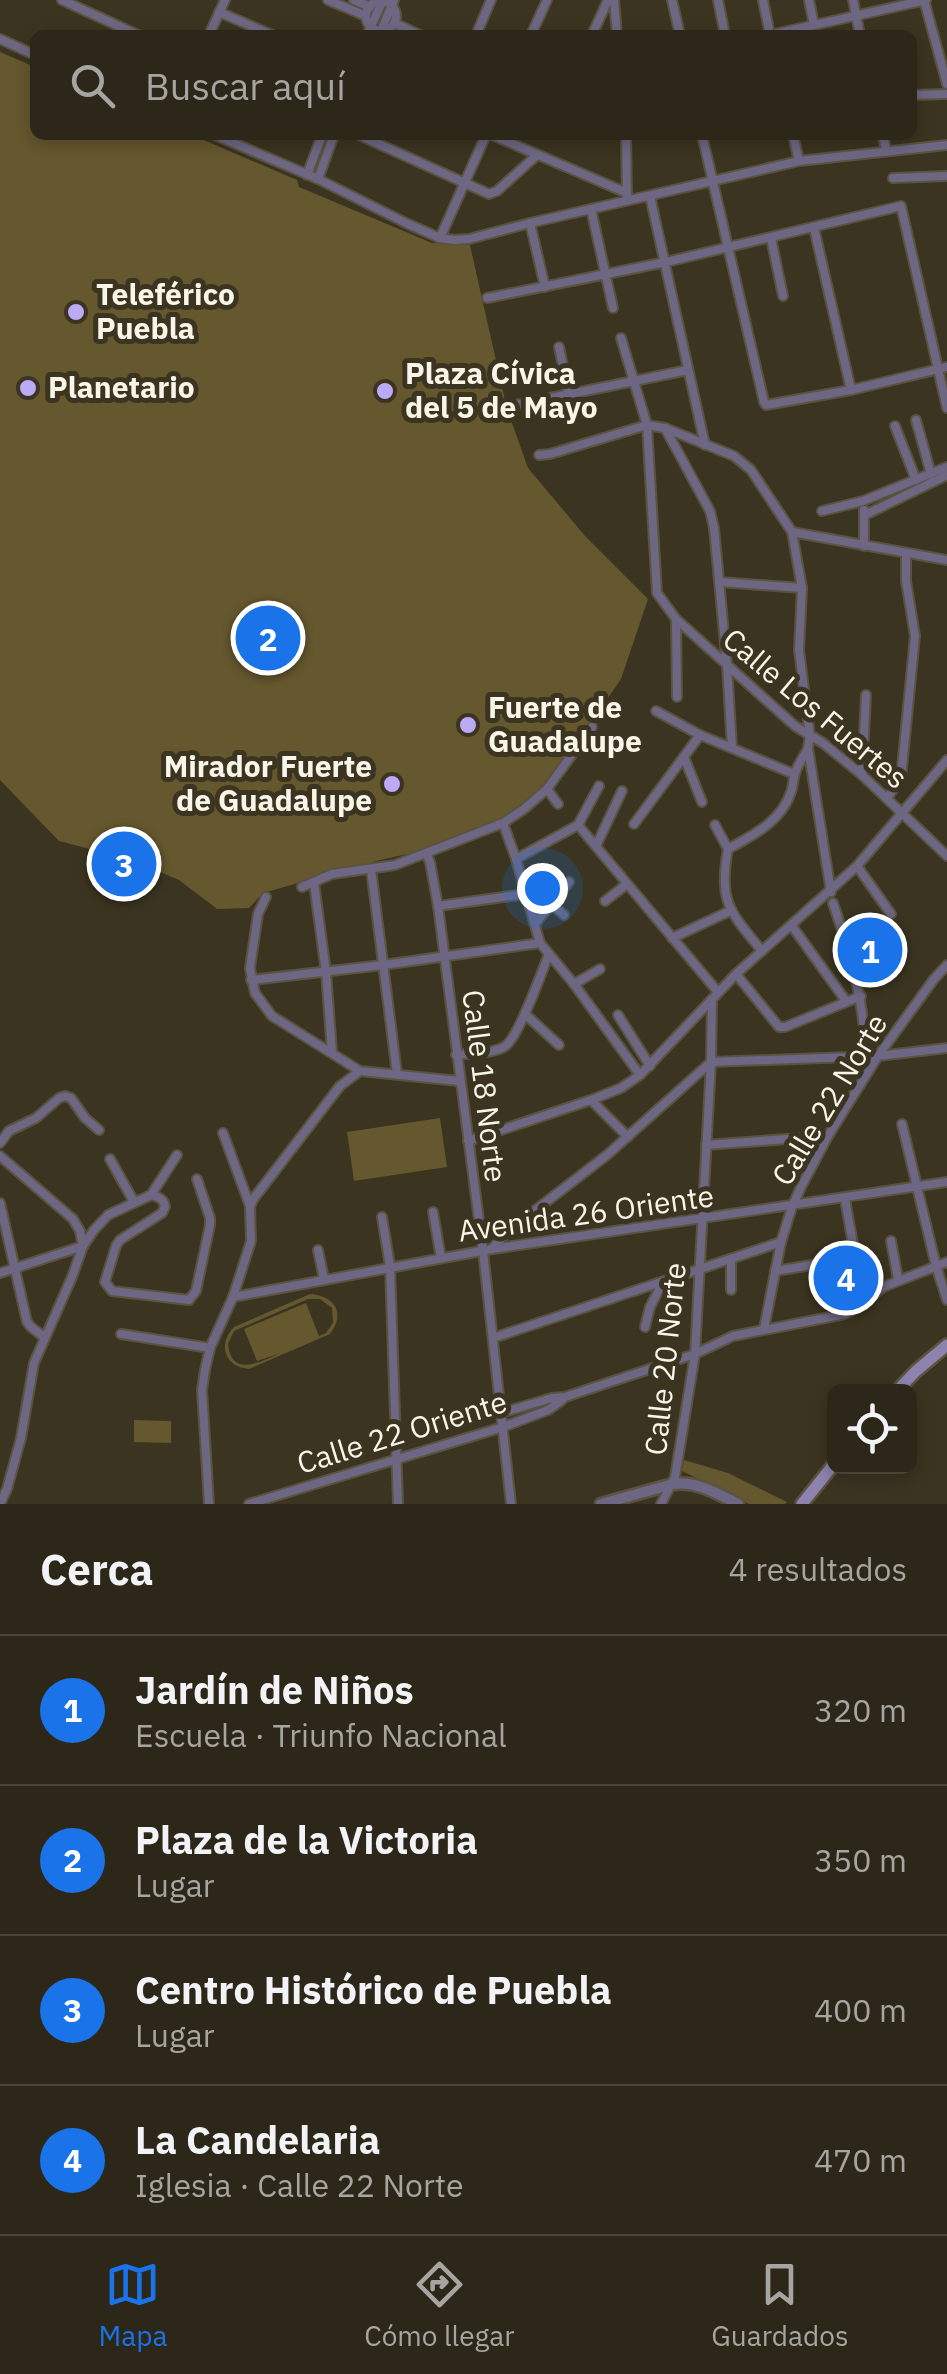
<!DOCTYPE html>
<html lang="es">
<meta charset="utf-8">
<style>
:root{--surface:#2c2718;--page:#383325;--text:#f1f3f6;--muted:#a6a5a2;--line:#484437;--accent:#1a73e8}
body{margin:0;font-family:"IBM Plex Sans",sans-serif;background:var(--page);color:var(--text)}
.controls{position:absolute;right:30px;bottom:30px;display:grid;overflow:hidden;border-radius:15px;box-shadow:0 5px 15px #0003}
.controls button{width:90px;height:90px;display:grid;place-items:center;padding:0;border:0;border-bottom:2px solid var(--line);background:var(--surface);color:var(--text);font:50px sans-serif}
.you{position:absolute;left:542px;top:888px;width:35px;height:35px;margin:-25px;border:8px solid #fff;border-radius:50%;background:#1a73e8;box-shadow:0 0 0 15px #1a73e833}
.badge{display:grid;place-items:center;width:65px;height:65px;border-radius:50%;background:var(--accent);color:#fff;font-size:32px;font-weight:700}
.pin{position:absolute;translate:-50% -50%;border:5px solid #fff;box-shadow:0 2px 10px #0006}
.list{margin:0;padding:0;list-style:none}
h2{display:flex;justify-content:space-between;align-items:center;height:130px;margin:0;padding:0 40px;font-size:42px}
h2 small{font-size:32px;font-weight:400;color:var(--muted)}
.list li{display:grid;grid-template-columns:65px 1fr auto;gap:30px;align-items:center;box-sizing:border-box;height:150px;padding:0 40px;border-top:2px solid var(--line)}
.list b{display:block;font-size:38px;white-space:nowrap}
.list p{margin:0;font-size:32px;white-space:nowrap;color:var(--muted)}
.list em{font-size:32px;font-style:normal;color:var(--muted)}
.icon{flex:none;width:55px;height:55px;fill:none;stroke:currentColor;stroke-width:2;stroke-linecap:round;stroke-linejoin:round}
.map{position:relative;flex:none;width:947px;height:1504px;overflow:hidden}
.search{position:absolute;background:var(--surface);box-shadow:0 5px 15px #0003;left:30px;right:30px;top:30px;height:110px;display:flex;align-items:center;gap:25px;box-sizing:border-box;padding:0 35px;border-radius:15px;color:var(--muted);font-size:38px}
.sheet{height:730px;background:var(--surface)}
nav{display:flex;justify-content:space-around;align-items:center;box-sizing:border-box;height:140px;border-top:2px solid var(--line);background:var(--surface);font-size:28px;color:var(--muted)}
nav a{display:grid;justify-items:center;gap:5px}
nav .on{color:var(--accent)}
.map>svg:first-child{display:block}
.park{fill:#65572e;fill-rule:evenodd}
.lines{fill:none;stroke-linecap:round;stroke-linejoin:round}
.minor-casing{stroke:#595340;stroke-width:12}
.tertiary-casing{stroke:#595340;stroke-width:15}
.secondary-casing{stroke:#595340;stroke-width:16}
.minor{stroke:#6d6783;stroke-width:8}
.tertiary{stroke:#6d6783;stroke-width:10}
.secondary{stroke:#8c83ae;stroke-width:11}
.poi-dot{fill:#bcaaf6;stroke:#3b3420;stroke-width:4}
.labels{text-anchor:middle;stroke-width:10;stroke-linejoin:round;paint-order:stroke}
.poi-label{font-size:30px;font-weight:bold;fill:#f9f5e8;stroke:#3b3420;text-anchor:start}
.street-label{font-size:30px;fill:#f9f5e8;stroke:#3b3420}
</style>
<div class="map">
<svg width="947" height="1504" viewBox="0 0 947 1504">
<rect width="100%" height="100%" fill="#3b3420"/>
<g class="park">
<polygon points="0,52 35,67 35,135 192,135 297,180 299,187 432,243 469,241 507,409 528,468 585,536 648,599 621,679 548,786 517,811 435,848 380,860 263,893 249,908 217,909 179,880 129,859 59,841 0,780"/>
<polygon points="440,1118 447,1167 354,1181 347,1132"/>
<path d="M310,1294c25,2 36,19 20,40l-81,35c-24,-2 -32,-24 -15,-42zM308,1299h12l12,9 1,15 -7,10 -7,3 -13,-33 -62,26 13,32 24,-8c-20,8 -49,26 -53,-9l6,-13z"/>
<polygon points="134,1420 171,1421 171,1443 134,1442"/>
<polygon points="684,1460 728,1473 787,1502 785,1504 749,1504 682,1471"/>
</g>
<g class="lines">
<defs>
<g id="minor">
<polyline points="62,0 138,35"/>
<polyline points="328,0 366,16"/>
<polyline points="354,0 370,7"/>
<polyline points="614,0 617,35"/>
<polyline points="672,0 680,35"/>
<polyline points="718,0 725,35"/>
<polyline points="763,0 770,35"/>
<polyline points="809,0 814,25"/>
<polyline points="853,0 860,35"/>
<polyline points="924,0 947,84"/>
<circle cx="381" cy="16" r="15"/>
<polyline points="219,12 272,35"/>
<polyline points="394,23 420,35"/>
<polyline points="381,31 394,0"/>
<polyline points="209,35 225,0"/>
<polyline points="367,35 383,0"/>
<polyline points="476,35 491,0"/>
<polyline points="531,35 547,0"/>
<polyline points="592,35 608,0"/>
<polyline points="770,35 926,0"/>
<polyline points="0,39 35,55"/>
<polyline points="912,95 947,94"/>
<polyline points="215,135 318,179 408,224 440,238 454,240 469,239 530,223 799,161 947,145"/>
<polyline points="359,135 489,194 497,191 537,155"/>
<polyline points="492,135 627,193"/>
<polyline points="626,135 627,196"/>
<polyline points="702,135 764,402 766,405 851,390 947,367"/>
<polyline points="793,135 799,161"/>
<polyline points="883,135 886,150"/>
<polyline points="307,175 322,135"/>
<polyline points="893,178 947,176"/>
<polyline points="318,179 334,135"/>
<polyline points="650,196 705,445"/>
<polyline points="591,209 613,308"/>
<polyline points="530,223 545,287"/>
<polyline points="814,228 851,390"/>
<polyline points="440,238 486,135"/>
<polyline points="771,238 783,296"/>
<polyline points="487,298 666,262 901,206 947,408"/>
<polyline points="621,338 647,425 657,593 676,619 795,726 823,743 862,775 947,856"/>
<polyline points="559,347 569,394"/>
<polyline points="516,405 688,370"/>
<polyline points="916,420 931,474"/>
<polyline points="895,426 916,480"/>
<polyline points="665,428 710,511 714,528 727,665 732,748"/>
<polyline points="539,455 550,454 647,425 665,428 734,456 751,470 792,532 802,588 799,650 810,736 808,748 831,892"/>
<polyline points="822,511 863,501 947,467"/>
<polyline points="865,515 947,475"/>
<polyline points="792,532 947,560"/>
<polyline points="864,546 864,510"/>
<polyline points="720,582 802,588"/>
<polyline points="676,619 677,697"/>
<polyline points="656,711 700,735 794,774"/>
<polyline points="684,757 702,802"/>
<polyline points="862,775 866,695"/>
<polyline points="547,789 558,804"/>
<polyline points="887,798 901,778 915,636 906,581 906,554"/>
<polyline points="503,823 516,859 540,943 574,984 640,1075"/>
<polyline points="634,824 700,735"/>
<polyline points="578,825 718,992"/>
<polyline points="578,825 599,786"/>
<polyline points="715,825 728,849"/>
<polyline points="596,846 622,791"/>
<path d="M728,849c25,-14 53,-27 63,-57 2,-5 2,-10 3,-15 2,-10 9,-20 14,-28"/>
<path d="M728,849c-10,53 2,63 34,102"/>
<polyline points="426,853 430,862 438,906 483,1251 511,1504"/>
<polyline points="516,859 578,825"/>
<polyline points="857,866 891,914"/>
<polyline points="371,869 397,1074"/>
<polyline points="314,883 326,972 332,1052"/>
<polyline points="302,887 332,874 395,865 503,823 524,809 547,789 592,727"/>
<polyline points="266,897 258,914 250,968 255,993 272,1016 360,1071 459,1081"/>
<polyline points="605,901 627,884"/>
<path d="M833,903c18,53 31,97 33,153"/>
<polyline points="551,904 564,915"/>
<polyline points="438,906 525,894"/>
<polyline points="535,924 569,882"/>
<polyline points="792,926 846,1001"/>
<polyline points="672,938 730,911"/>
<polyline points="736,974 779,1027 785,1027 861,996"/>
<polyline points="251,980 383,965 540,943"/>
<polyline points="574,984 600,969"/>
<polyline points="525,1014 559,1045"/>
<polyline points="618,1015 650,1066"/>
<path d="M456,1055c15,-2 35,-1 48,-8 14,-7 38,-76 45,-93"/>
<polyline points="591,1100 628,1137"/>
<polyline points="902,1124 936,1266 947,1300"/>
<polyline points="223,1133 250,1206"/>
<polyline points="468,1141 591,1100 621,1088 640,1075 736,974 857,866 947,760"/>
<polyline points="0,1143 9,1131 36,1118 59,1098 65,1096 71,1098 85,1118 99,1130"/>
<polyline points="706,1145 828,1136"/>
<polyline points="0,1156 73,1219 80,1231 83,1246 72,1277 34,1363 21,1438 7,1489 0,1504"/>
<polyline points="110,1159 134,1202"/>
<path d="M151,1195c8,2 13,4 14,12l-3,6 -42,27 -4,6 -11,36 7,9 77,9 7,-9 14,-66v-7l-13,-39"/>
<polyline points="845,1199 858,1273 867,1283 883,1287"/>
<polyline points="0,1203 27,1322 31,1327 44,1337"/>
<polyline points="433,1212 441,1258"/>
<polyline points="382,1217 390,1266 398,1504"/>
<polyline points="891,1241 898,1279"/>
<polyline points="492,1249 507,1232 607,1155 711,1062 878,1056 947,1048"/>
<polyline points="318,1250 324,1279"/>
<polyline points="731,1259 731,1290"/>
<polyline points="775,1271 855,1258"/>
<polyline points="0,1273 83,1246 94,1230 108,1215 151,1195 177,1155"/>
<polyline points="233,1297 492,1249 947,1182"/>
<polyline points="645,1327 650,1307 663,1282"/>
<polyline points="764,1329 781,1242 792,1207 801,1187 828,1136 878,1056 934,979 947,965"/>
<polyline points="121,1334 210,1348"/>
<polyline points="493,1338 781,1242"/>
<polyline points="501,1413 552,1398 565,1397 695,1354 733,1336 845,1314 857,1308 883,1287 947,1262"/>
<polyline points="209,1504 202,1390 205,1370 210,1348 233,1297 251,1241 250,1206 254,1198 340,1086 360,1071"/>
<polyline points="249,1504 503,1427 548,1410 562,1400"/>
<polyline points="661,1504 675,1477 695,1354 711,1062 712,999"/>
</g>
<path id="tertiary" d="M601,1504l72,-20c25,-3 43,9 65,20"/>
<g id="secondary">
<polyline points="896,1392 916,1371 947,1345"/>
<polyline points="802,1504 834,1464"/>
</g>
</defs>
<use href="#minor" class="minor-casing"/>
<use href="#tertiary" class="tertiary-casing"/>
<use href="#secondary" class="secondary-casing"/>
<use href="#minor" class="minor"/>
<use href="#tertiary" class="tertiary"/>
<use href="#secondary" class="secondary"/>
</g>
<g class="poi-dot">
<circle cx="76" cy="312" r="10"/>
<circle cx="28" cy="388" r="10"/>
<circle cx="385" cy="391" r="10"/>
<circle cx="468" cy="725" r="10"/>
<circle cx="392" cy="784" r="10"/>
</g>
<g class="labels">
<g class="poi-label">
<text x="96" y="305">Teleférico<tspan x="96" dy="34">Puebla</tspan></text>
<text x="405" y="384">Plaza Cívica<tspan x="405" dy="34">del 5 de Mayo</tspan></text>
<text x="48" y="398">Planetario</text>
<text x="488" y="718">Fuerte de<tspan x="488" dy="34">Guadalupe</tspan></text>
<text x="372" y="777" text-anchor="end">Mirador Fuerte<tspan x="372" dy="34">de Guadalupe</tspan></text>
</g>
<g class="street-label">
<text transform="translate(815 709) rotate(40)" y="10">Calle Los Fuertes</text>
<text transform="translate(484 1086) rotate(83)" y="10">Calle 18 Norte</text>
<text transform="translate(830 1100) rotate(-59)" y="10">Calle 22 Norte</text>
<text transform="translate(586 1214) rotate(-8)" y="10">Avenida 26 Oriente</text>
<text transform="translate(666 1359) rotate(-84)" y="10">Calle 20 Norte</text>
<text transform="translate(402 1433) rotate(-17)" y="10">Calle 22 Oriente</text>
</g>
</g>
</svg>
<div class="controls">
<button><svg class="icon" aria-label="locate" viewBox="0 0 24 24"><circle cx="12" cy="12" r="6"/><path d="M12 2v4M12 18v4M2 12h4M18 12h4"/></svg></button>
</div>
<div class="you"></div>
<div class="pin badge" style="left:870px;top:950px">1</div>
<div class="pin badge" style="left:268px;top:638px">2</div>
<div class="pin badge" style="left:124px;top:864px">3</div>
<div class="pin badge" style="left:846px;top:1278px">4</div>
<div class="search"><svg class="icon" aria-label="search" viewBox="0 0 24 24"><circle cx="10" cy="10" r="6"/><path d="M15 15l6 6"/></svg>Buscar aquí</div>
</div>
<section class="sheet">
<h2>Cerca<small>4 resultados</small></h2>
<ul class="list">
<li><span class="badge">1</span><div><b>Jardín de Niños</b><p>Escuela · Triunfo Nacional</p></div><em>320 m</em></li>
<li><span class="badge">2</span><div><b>Plaza de la Victoria</b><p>Lugar</p></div><em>350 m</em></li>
<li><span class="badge">3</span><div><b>Centro Histórico de Puebla</b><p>Lugar</p></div><em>400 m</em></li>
<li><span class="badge">4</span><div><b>La Candelaria</b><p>Iglesia · Calle 22 Norte</p></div><em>470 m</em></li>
</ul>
</section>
<nav>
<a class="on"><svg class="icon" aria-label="map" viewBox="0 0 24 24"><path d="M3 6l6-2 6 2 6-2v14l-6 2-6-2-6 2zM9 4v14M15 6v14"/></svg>Mapa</a>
<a><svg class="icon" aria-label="directions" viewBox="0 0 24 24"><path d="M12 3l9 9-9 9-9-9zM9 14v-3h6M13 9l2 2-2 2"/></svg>Cómo llegar</a>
<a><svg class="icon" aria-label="saved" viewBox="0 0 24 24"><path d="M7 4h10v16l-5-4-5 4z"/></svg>Guardados</a>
</nav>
